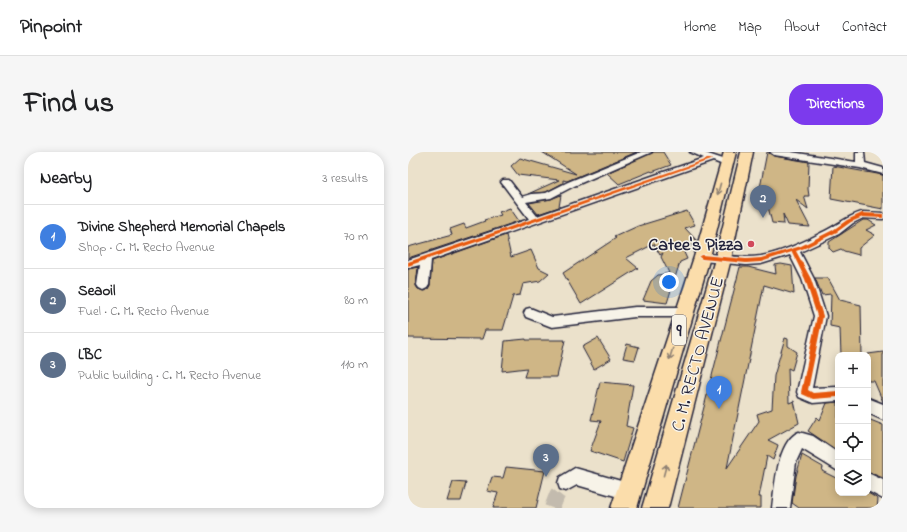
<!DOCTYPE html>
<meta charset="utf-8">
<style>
:root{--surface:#fff;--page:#f6f6f6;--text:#202124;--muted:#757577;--line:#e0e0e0;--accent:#7c3aed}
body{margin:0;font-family:"Indie Flower",sans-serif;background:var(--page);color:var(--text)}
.controls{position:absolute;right:12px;bottom:12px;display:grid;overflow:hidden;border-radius:8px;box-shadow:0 2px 10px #0003}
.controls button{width:36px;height:36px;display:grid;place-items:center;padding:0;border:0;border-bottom:1px solid var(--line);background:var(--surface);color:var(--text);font:20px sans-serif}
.you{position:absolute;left:261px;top:130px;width:14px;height:14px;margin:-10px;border:3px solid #fff;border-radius:50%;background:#1a73e8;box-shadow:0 0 0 6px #1a73e833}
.badge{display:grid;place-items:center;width:26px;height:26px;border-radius:50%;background:var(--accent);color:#fff;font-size:13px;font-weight:700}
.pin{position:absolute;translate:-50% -33px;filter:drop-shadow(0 1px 2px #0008)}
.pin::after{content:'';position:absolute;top:21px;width:14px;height:12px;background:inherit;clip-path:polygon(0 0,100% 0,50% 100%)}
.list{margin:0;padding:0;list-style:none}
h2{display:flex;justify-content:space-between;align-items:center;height:52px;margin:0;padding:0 16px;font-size:17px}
h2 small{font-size:13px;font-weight:400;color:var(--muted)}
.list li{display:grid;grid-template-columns:26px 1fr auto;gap:12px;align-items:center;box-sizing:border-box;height:64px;padding:0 16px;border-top:1px solid var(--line)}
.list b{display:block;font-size:15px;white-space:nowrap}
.list p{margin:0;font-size:13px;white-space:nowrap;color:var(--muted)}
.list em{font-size:13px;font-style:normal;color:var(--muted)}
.icon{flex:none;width:22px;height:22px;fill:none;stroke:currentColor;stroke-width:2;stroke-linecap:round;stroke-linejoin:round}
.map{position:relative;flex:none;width:475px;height:356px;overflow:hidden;border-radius:16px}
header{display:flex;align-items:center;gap:24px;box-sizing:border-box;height:56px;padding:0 20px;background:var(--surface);border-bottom:1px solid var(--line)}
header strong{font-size:19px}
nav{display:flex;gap:22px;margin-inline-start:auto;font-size:14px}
.intro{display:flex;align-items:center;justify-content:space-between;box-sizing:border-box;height:96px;padding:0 24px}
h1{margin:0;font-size:28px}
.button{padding:10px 18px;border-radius:16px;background:var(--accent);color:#fff;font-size:14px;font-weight:700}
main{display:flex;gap:24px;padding:0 24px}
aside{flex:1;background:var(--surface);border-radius:16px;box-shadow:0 2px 10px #0003}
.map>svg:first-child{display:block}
.building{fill:#cfb686;stroke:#22223b}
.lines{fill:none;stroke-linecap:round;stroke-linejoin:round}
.minor-tunnel{stroke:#c3bbae;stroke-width:16;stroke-dasharray:16 8;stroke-linecap:butt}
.minor-casing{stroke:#22223b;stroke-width:3}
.highway-casing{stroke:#22223b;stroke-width:3}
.minor{fill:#f7f3e8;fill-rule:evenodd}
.highway{fill:#fbddab;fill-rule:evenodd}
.cycleway-casing{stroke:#f7f3e8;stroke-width:2}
.cycleway{fill:#e8590c;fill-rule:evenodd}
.oneway{stroke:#8e8073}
.poi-dot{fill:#d1495b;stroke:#f7f3e8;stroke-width:1.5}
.labels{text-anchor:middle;stroke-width:3;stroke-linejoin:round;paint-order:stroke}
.shield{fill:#f7f3e8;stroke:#62616f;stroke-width:1}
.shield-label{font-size:17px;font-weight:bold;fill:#22223b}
.poi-label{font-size:18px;font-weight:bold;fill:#22223b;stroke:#f7f3e8;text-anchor:end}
.street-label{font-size:18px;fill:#22223b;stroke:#f7f3e8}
</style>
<header>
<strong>Pinpoint</strong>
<nav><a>Home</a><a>Map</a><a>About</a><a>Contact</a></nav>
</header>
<div class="intro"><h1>Find us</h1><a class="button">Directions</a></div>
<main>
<aside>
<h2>Nearby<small>3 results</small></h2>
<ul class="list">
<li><span class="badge" style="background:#3f7fe0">1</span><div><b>Divine Shepherd Memorial Chapels</b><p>Shop · C. M. Recto Avenue</p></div><em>70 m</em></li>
<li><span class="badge" style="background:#5c6f8a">2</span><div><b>Seaoil</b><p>Fuel · C. M. Recto Avenue</p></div><em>80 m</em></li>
<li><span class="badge" style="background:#5c6f8a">3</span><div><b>LBC</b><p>Public building · C. M. Recto Avenue</p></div><em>110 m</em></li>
</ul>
</aside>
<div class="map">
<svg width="475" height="356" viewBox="0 0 475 356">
<rect width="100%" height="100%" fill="#ebe1cb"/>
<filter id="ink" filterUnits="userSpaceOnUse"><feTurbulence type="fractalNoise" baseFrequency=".025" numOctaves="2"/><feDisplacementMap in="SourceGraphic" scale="8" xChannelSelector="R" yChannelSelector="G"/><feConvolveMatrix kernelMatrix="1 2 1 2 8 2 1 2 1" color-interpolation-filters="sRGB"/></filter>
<g filter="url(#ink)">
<g class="building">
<polygon points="134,0 229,0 159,29 155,28 155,31 138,40 120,42 151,28 110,23 103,14 112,6 168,22"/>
<polygon points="245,0 255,0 263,13 244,20 243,19 211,32 199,21"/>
<polygon points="359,0 366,4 401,10 400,37 401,44 396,44 400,57 388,48 402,75 380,73 375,62 376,72 364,71 357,42 351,41"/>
<polygon points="425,14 475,23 475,57 423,47"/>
<polygon points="153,43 151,55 130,62 121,51 143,47"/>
<polygon points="102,56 111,69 0,106 0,95 44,83 42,77 56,72 58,76 77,69 76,68 93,63 91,60"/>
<polygon points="279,59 287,73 277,76 289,89 288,92 274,96 279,107 272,110 259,151 235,148 243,129 250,123 261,121 253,105 255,101 252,103 246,92 218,106 230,116 173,152 155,121 208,86 206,85 230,74"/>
<polygon points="455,68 460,68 468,73 458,78 467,83 451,96 451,103 436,99 433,97 425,100 421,96 421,90"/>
<polygon points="98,83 103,105 123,98 131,116 141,121 132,129 115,132 112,143 105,144 95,178 77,178 74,187 0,186 0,117 10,115 8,134 10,137 16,139 20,137 22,133 24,109"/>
<polygon points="373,112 384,114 386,142 356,133 319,316 351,269 349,262 364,257 366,224 377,186 380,187 380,194 389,200 384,218 380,216 381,251 386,249 391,271 360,288 370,293 365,308 359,304 351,345 353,345 353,356 270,356 332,115 340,115 368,122 367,113"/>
<polygon points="407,126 420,126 432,148 453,153 454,203 433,203 432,176 422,174 423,142 414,143"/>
<polygon points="190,186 203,207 186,217 174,195"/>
<polygon points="118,187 118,188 157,188 149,225 116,225 119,216 94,219 97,189"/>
<polygon points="219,192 231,195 227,208 215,206"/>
<polygon points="475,200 475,250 466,229 460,229 460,202"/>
<polygon points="192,230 225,233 218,274 225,276 215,310 182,299 193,269 183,268"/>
<polygon points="430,250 430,299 400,279 409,265 412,268 419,251"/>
<polygon points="460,267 475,273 475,326 460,320"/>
<polygon points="394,303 415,315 414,319 430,327 430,341 460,341 470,347 469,356 391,356 384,351 388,324"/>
<polygon points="98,315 137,319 128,356 85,356 90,341 79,339 84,325 95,326"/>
<polygon points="45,330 58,331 53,349 39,349"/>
</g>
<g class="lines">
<polyline class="minor-tunnel" points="144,356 149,343 158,331"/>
<defs>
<g id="minor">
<polygon points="233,0 244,0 166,34 143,46 118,50 129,64 296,6 282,0 294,0 321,9 322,11 318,14 305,9 23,108 21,133 19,136 15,138 11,136 9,133 12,113 0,116 0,108 121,67 93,30 95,28 101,28 114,45 124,42 138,41 160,30"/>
<polygon points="362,0 383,0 448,10 448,0 456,0 457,11 475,16 475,22 452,16 366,3"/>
<path d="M454,60l21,1v6l-20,-1 -10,5 -14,11 -39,18 14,27 12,37 -14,72 26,-1v14l-25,2 -14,-6 -2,-5 17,-76 -12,-37 -12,-24 -29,9 -15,1 -44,-4 -4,-1 -2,-3 2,-3 4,-1c19,2 40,6 59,3 21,-4 41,-13 60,-23 14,-6 26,-17 41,-21z"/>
<polygon points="227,155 276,155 280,156 282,160 280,164 276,165 227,165 144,175 118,165 116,161 118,157 122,156 144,165"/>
<polygon points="460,246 475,252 475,268 460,261"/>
<path d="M391,280l14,4 25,17v18l-36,-22 -6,13 -6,46h-18c3,-21 5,-67 27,-76z"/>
<polygon points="167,316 227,333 230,339 227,345 221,348 169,333 158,339 152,337 150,331 152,325"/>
<polygon points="460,321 475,328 475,347 460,339"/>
</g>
<g id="highway">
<polygon points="316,0 328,0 302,105 229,356 203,356 286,105"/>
<polygon points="333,0 345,0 323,107 260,356 234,356 307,107"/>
</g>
</defs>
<use href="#minor" class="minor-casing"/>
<use href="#highway" class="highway-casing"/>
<use href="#minor" class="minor"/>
<use href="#highway" class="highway"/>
<defs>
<g id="cycleway">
<polygon points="302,6 305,7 0,114 0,110"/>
<polygon points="454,61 475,62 475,66 455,65 443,70 429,80 397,96 388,99 403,127 415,164 400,238 405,241 430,239 430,245 405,247 394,242 393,240 409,164 397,127 384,100 353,110 338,111 294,107 291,105 294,103 338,107 353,106 393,94 425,78 439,68"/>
</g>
</defs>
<use href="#cycleway" class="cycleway-casing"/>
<use href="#cycleway" class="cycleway"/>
</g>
<defs><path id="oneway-shaft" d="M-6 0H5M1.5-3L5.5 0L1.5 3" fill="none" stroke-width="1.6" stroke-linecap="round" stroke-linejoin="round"/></defs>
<g class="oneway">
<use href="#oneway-shaft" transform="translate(311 37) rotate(105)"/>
<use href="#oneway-shaft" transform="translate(263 202) rotate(107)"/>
<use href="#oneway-shaft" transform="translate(257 318) rotate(-75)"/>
</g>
</g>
<circle class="poi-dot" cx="343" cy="92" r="4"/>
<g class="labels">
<rect class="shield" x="264" y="163" width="14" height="30" rx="3"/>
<g class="shield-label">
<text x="271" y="184">9</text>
</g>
<g class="poi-label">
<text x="335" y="98">Catee's Pizza</text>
</g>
<g class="street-label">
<text transform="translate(289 202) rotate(-75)" y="6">C. M. RECTO AVENUE</text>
</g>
</g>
</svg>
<div class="controls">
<button>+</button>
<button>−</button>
<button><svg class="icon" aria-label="locate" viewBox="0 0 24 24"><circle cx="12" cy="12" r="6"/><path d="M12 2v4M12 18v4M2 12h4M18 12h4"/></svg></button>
<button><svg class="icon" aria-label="layers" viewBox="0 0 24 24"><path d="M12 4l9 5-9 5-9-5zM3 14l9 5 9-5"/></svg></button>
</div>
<div class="you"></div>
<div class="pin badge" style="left:311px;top:257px;background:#3f7fe0">1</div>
<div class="pin badge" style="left:355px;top:66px;background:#5c6f8a">2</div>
<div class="pin badge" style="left:138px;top:325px;background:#5c6f8a">3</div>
</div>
</main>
